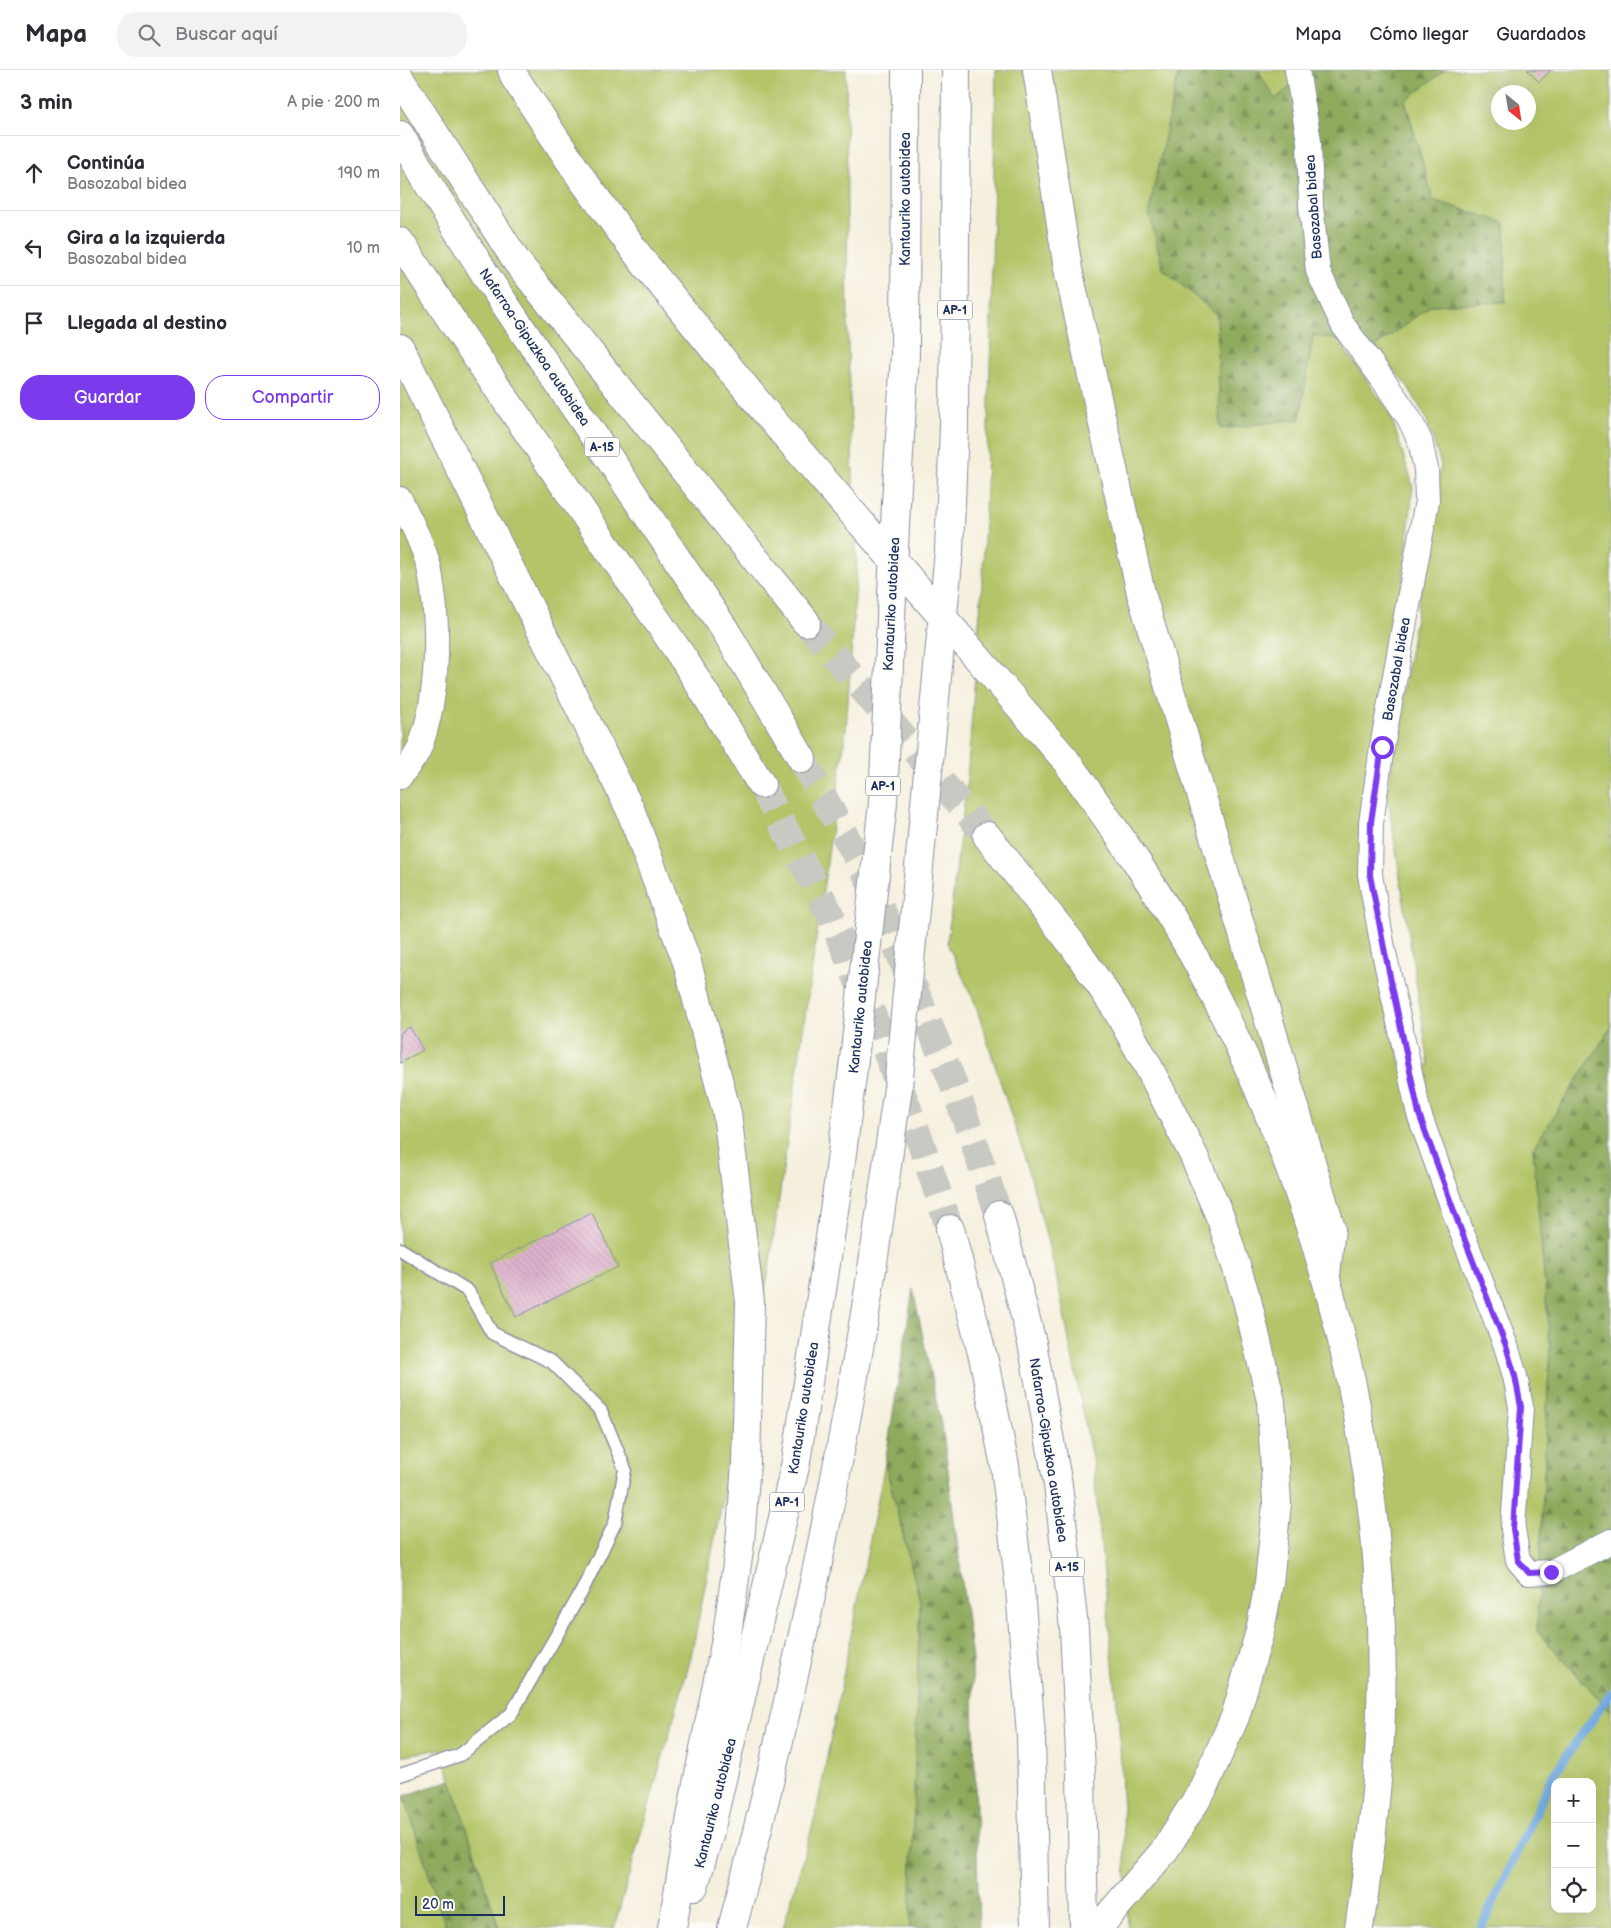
<!DOCTYPE html>
<html lang="es">
<meta charset="utf-8">
<style>
:root{--surface:#fff;--page:#f2f2f3;--text:#2b2b33;--muted:#7c7c81;--line:#e1e1e2;--accent:#7c3aed}
body{margin:0;font-family:"Balsamiq Sans",sans-serif;background:var(--page);color:var(--text)}
.controls{position:absolute;right:15px;bottom:15px;display:grid;overflow:hidden;border-radius:10px;box-shadow:0 5px 20px #0002}
.controls button{width:45px;height:45px;display:grid;place-items:center;padding:0;border:0;border-bottom:1px solid var(--line);background:var(--surface);color:var(--text);font:25px sans-serif}
.compass{position:absolute;left:1091px;top:15px;width:45px;height:45px;border-radius:50%;background:var(--surface);box-shadow:0 5px 20px #0002;rotate:150deg}
.scale{position:absolute;left:15px;bottom:12px;width:90px;box-sizing:border-box;padding-left:5px;border:2px solid #1b2f5e;border-top:0;font-size:14px;line-height:18px;white-space:nowrap;color:#1b2f5e;-webkit-text-stroke:4px #fdfcf7;paint-order:stroke}
.stop{position:absolute;width:15px;height:15px;margin:-11px;border:4px solid #7c3aed;border-radius:50%;background:#fff}
.stop.end{background:#7c3aed;border-color:#fff;box-shadow:0 1px 5px #0008}
.list{margin:0;padding:0;list-style:none}
h2{display:flex;justify-content:space-between;align-items:center;height:65px;margin:0;padding:0 20px;font-size:21px}
h2 small{font-size:16px;font-weight:400;color:var(--muted)}
.list li{display:grid;grid-template-columns:32px 1fr auto;gap:15px;align-items:center;box-sizing:border-box;height:75px;padding:0 20px;border-top:1px solid var(--line)}
.list b{display:block;font-size:19px;white-space:nowrap}
.list p{margin:0;font-size:16px;white-space:nowrap;color:var(--muted)}
.list em{font-size:16px;font-style:normal;color:var(--muted)}
.actions{display:flex;gap:10px;padding:15px 20px}
.actions a{flex:1;padding:11px 0;border:1px solid var(--accent);border-radius:20px;text-align:center;font-size:18px;color:var(--accent)}
.actions .main{background:var(--accent);color:#fff}
.icon{flex:none;width:28px;height:28px;fill:none;stroke:currentColor;stroke-width:2;stroke-linecap:round;stroke-linejoin:round}
.map{position:relative;flex:none;width:1211px;height:1858px;overflow:hidden}
header{display:flex;align-items:center;gap:30px;box-sizing:border-box;height:70px;padding:0 25px;background:var(--surface);border-bottom:1px solid var(--line)}
header strong{font-size:24px}
nav{display:flex;gap:28px;margin-inline-start:auto;font-size:18px}
.search{width:350px;height:45px;background:var(--page);display:flex;align-items:center;gap:12px;box-sizing:border-box;padding:0 18px;border-radius:20px;color:var(--muted);font-size:19px}
main{display:flex}
aside{flex:1;background:var(--surface)}
.map>svg:first-child{display:block}
.green{fill:#b4c569;stroke:#687a64;fill-rule:evenodd}
.forest{fill:url(#forest-firs);stroke:#556c5e}
.lines{fill:none;stroke-linecap:round;stroke-linejoin:round}
.stream{stroke:#6fa7de;stroke-width:9}
.building{fill:url(#building-back-hatch)}
.highway-tunnel{stroke:#c9c9c4;stroke-width:28;stroke-dasharray:28 14;stroke-linecap:butt}
.lane-casing{stroke:#888f9e;stroke-width:15}
.street-casing{stroke:#888f9e;stroke-width:26}
.highway-casing{stroke:#888f9e;stroke-width:30}
.lane{stroke:#fff;stroke-width:12}
.street{stroke:#fff;stroke-width:24}
.highway{stroke:#fff;stroke-width:28}
.highway-bridge-casing{stroke:#888f9e;stroke-width:30;stroke-linecap:butt}
.highway-bridge{stroke:#fff;stroke-width:28}
.route{stroke:#7c3aed;stroke-width:6}
.labels{text-anchor:middle;stroke-width:4;stroke-linejoin:round;paint-order:stroke}
.shield{fill:#fdfcf7;stroke:#5f6c8c;stroke-width:1}
.shield-label{font-size:12px;font-weight:bold;fill:#1b2f5e}
.street-label{font-size:14px;fill:#1b2f5e;stroke:#fdfcf7}
</style>
<header>
<strong>Mapa</strong>
<div class="search"><svg class="icon" aria-label="search" viewBox="0 0 24 24"><circle cx="10" cy="10" r="6"/><path d="M15 15l6 6"/></svg>Buscar aquí</div>
<nav><a>Mapa</a><a>Cómo llegar</a><a>Guardados</a></nav>
</header>
<main>
<aside>
<h2>3 min<small>A pie · 200 m</small></h2>
<ul class="list">
<li><svg class="icon" aria-label="ahead" viewBox="0 0 24 24"><path d="M12 20V5M6 11l6-6 6 6"/></svg><div><b>Continúa</b><p>Basozabal bidea</p></div><em>190 m</em></li>
<li><svg class="icon" aria-label="left" viewBox="0 0 24 24"><path d="M17 20v-9H6M10 6l-5 5 5 5"/></svg><div><b>Gira a la izquierda</b><p>Basozabal bidea</p></div><em>10 m</em></li>
<li><svg class="icon" aria-label="arrive" viewBox="0 0 24 24"><path d="M6 21V4h12l-3 4 3 4H6"/></svg><div><b>Llegada al destino</b></div></li>
</ul>
<div class="actions"><a class="main">Guardar</a><a>Compartir</a></div>
</aside>
<div class="map">
<svg width="1211" height="1858" viewBox="0 0 1211 1858">
<defs>
<pattern id="forest-firs" width="22" height="20" patternUnits="userSpaceOnUse" patternTransform="scale(1.25)"><rect width="22" height="20" fill="#8faa5d"/><path d="M5 1l3.5 6h-7zM16 11l3.5 6h-7z" fill="#748b50"/></pattern>
<pattern id="building-back-hatch" width="6" height="6" patternUnits="userSpaceOnUse" patternTransform="scale(1.25)"><rect width="6" height="6" fill="#deb2cd"/><path d="M-1 5l2 2M0 0l6 6M5-1l2 2" fill="none" stroke="#be99b2"/></pattern>
</defs>
<rect width="100%" height="100%" fill="#fdfcf7"/>
<filter id="ink" filterUnits="userSpaceOnUse"><feTurbulence type="fractalNoise" baseFrequency=".02" numOctaves="2"/><feDisplacementMap in="SourceGraphic" scale="10" xChannelSelector="R" yChannelSelector="G"/><feConvolveMatrix kernelMatrix="1 2 1 2 8 2 1 2 1" color-interpolation-filters="sRGB"/></filter>
<filter id="wash" filterUnits="userSpaceOnUse"><feTurbulence type="fractalNoise" baseFrequency=".0096" numOctaves="4" result="noise"/><feDisplacementMap in="SourceGraphic" scale="20" xChannelSelector="R" yChannelSelector="G"/><feGaussianBlur stdDeviation="1.12" result="paint"/><feColorMatrix in="noise" values="0 0 0 0 0 0 0 0 0 0 0 0 0 0 0 0 0 1.4 0 .05"/><feComposite in="paint" operator="in"/></filter>
<g filter="url(#wash)">
<rect width="100%" height="100%" fill="#f5efdd"/>
<g class="green">
<polygon points="0,0 446,0 448,281 457,498 446,660 368,1205 290,1591 214,1858 99,1858 41,1679 0,1686"/>
<path d="M596,0h183l-30,142 14,57 54,46 4,114 79,-11 13,-83 25,5 52,73 23,73 -11,107 -44,231 22,156 22,89 27,-3 -42,-274 54,-327 -15,-47 -19,-33 -33,-37 57,-43 74,-4v-78l-72,-23 -28,-100 40,-30h166v958l-78,120 17,197 -13,286 74,81v216h-483l-9,-204 -26,-260 -37,-190 -27,-103 -54,-168 -28,-60 20,-163 16,-208 7,-203zM1098,22h30v30h-30zM1155,1712h37v127h-37z"/>
<polygon points="858,0 886,0 892,15 875,30"/>
<polygon points="485,1393 520,1531 510,1858 383,1858 416,1743"/>
<polygon points="0,1726 4,1726 46,1858 0,1858"/>
</g>
<g class="forest">
<polygon points="779,0 858,0 875,29 910,0 1045,0 1005,31 1033,130 1105,153 1105,232 1031,235 974,278 913,265 900,349 820,359 817,245 763,199 749,142"/>
<polygon points="1211,958 1211,1642 1137,1561 1150,1275 1133,1078"/>
<polygon points="513,1219 544,1369 572,1590 579,1858 510,1858 520,1531 485,1393"/>
<polygon points="51,1710 99,1858 46,1858 4,1726"/>
</g>
<g class="lines">
<polyline class="stream" points="1081,1858 1154,1704 1211,1623"/>
</g>
<g id="blocks">
<g class="building">
<polygon points="1127,0 1151,0 1139,12"/>
<polygon points="10,957 23,980 0,993 0,963"/>
<polygon points="192,1143 218,1197 116,1247 90,1193"/>
</g>
</g>
</g>
<g filter="url(#ink)">
<use href="#blocks" fill-opacity="0" stroke="#888f9e" stroke-width="1"/>
<g class="lines">
<g class="highway-tunnel">
<polyline points="406,552 587,766"/>
<polyline points="402,689 467,805 552,1010 599,1145"/>
<polyline points="361,714 429,842 473,946 522,1076 550,1159"/>
</g>
<defs>
<polyline id="lane" points="0,1179 68,1221 92,1263 152,1292 201,1341 225,1399 215,1453 182,1521 111,1644 60,1685 0,1705"/>
<g id="street">
<polyline points="897,0 909,71 911,136 918,201 943,255 984,311 1009,348 1020,371 1026,399 1027,431 982,677 971,753 970,805 983,878 1019,1044 1059,1155 1106,1276 1115,1306 1121,1337 1113,1459 1118,1490 1129,1503 1151,1502 1211,1471"/>
<path d="M0,429c10,21 26,51 30,73 10,54 9,126 -11,177 -4,10 -13,19 -19,28"/>
</g>
<g id="highway">
<polyline points="112,0 115,8 182,109 244,193 367,344"/>
<polyline points="637,0 668,199 741,523 931,1158 926,1205"/>
<polyline points="0,9 117,192 406,552"/>
<polyline points="0,65 29,115 92,215 325,560 402,689"/>
<polyline points="0,172 60,263 285,591 361,714"/>
<polyline points="0,278 230,739 287,892 327,1043 350,1232 346,1393 340,1473 327,1564 295,1724 272,1858"/>
<polyline points="496,433 505,285 506,0"/>
<polyline points="549,481 554,357 556,0"/>
<path d="M664,688c50,69 99,139 139,215 119,226 186,481 178,738 -2,73 -11,145 -22,217"/>
<polyline points="587,766 673,875 715,937 747,994 794,1086 821,1149 847,1230 871,1331 877,1433 869,1513 860,1561 835,1647 802,1721 764,1781 698,1858"/>
<polyline points="599,1145 632,1273 658,1415 674,1558 681,1704 684,1858"/>
<polyline points="550,1159 584,1291 605,1396 620,1519 631,1666 635,1858"/>
<polyline points="294,1816 309,1765 396,1392 438,1114 453,998"/>
<path d="M332,1858c53,-197 95,-396 130,-597 14,-80 24,-162 36,-243"/>
</g>
</defs>
<use href="#lane" class="lane-casing"/>
<use href="#street" class="street-casing"/>
<use href="#highway" class="highway-casing"/>
<use href="#lane" class="lane"/>
<use href="#street" class="street"/>
<use href="#highway" class="highway"/>
<defs>
<g id="highway-bridge">
<polyline points="367,344 664,688"/>
<polyline points="453,998 483,733 496,433"/>
<polyline points="498,1018 549,481"/>
</g>
</defs>
<use href="#highway-bridge" class="highway-bridge-casing"/>
<use href="#highway-bridge" class="highway-bridge"/>
</g>
</g>
<g class="lines" filter="url(#ink)">
<polyline class="route" points="982,677 971,752 970,805 984,878 1019,1044 1059,1155 1106,1276 1115,1306 1121,1337 1113,1459 1118,1490 1129,1503 1151,1502"/>
</g>
<g class="labels">
<g class="shield">
<rect x="537.5" y="230.5" width="35" height="19" rx="4"/>
<rect x="184.5" y="367.5" width="35" height="19" rx="4"/>
<rect x="465.5" y="706.5" width="35" height="19" rx="4"/>
<rect x="369.5" y="1422.5" width="35" height="19" rx="4"/>
<rect x="649.5" y="1487.5" width="35" height="19" rx="4"/>
</g>
<g class="shield-label">
<text x="555" y="244">AP-1</text>
<text x="202" y="381">A-15</text>
<text x="483" y="720">AP-1</text>
<text x="387" y="1436">AP-1</text>
<text x="667" y="1501">A-15</text>
</g>
<g class="street-label">
<text transform="translate(505 129) rotate(-90)" y="5">Kantauriko autobidea</text>
<text transform="translate(913 137) rotate(-94)" y="5">Basozabal bidea</text>
<text transform="translate(135 277) rotate(56)" y="5">Nafarroa-Gipuzkoa autobidea</text>
<text transform="translate(491 534) rotate(-87)" y="5">Kantauriko autobidea</text>
<text transform="translate(996 599) rotate(-80)" y="5">Basozabal bidea</text>
<text transform="translate(460 937) rotate(-84)" y="5">Kantauriko autobidea</text>
<text transform="translate(403 1338) rotate(-81)" y="5">Kantauriko autobidea</text>
<text transform="translate(649 1380) rotate(81)" y="5">Nafarroa-Gipuzkoa autobidea</text>
<text transform="translate(315 1733) rotate(-76)" y="5">Kantauriko autobidea</text>
</g>
</g>
</svg>
<div class="controls">
<button>+</button>
<button>−</button>
<button><svg class="icon" aria-label="locate" viewBox="0 0 24 24"><circle cx="12" cy="12" r="6"/><path d="M12 2v4M12 18v4M2 12h4M18 12h4"/></svg></button>
</div>
<svg class="compass" viewBox="-18 -18 36 36"><path d="M0-13l5 13h-10z" fill="#e53935"/><path d="M0 13l5-13h-10z" fill="#7c7c81"/></svg>
<div class="scale">20 m</div>
<div class="stop" style="left:982px;top:677px"></div>
<div class="stop end" style="left:1151px;top:1502px"></div>
</div>
</main>
